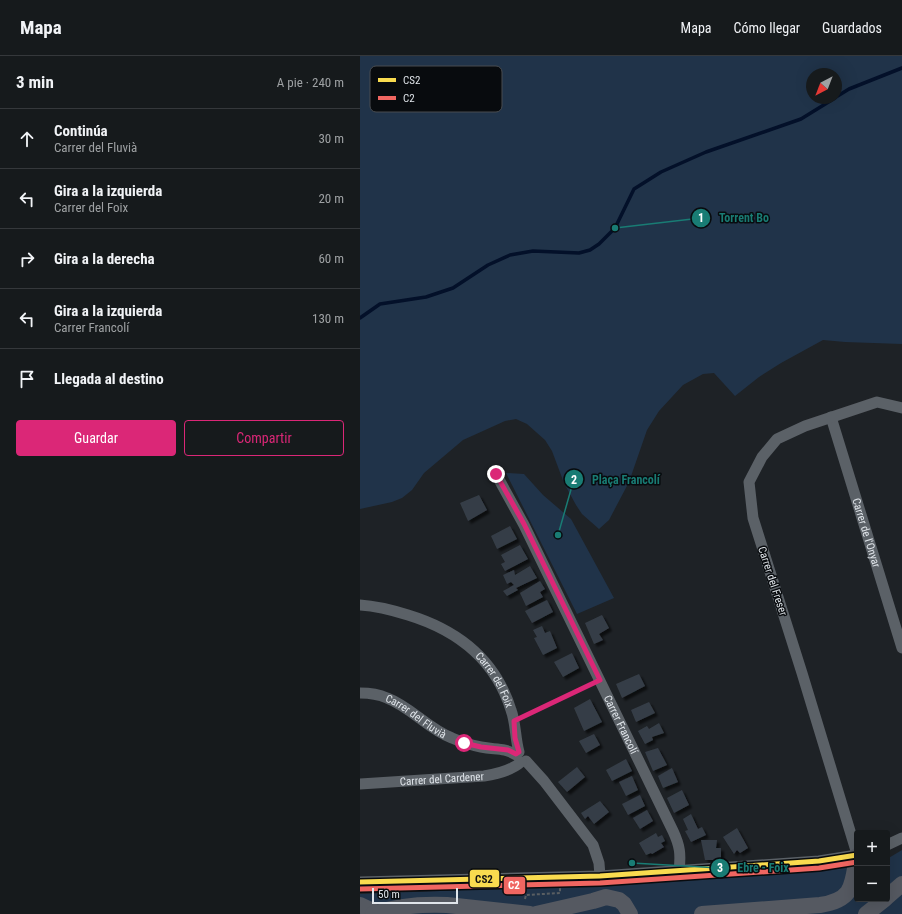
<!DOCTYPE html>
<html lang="es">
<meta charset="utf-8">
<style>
:root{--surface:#161a1c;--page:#232729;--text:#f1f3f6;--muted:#9ea1a3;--line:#35383b;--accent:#db2777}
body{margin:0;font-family:"Roboto Condensed",sans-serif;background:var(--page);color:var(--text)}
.controls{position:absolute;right:12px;bottom:12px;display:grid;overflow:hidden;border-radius:4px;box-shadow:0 4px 16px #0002}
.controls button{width:36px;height:36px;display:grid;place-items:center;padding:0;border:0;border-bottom:1px solid var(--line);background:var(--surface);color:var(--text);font:20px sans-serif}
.compass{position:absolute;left:446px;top:12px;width:36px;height:36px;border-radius:50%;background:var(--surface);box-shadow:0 4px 16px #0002;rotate:222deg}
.scale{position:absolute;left:12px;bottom:10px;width:86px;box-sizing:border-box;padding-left:4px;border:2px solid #e0e5ea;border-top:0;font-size:11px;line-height:14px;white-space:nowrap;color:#e0e5ea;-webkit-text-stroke:3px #080b0e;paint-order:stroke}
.stop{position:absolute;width:12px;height:12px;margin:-9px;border:3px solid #db2777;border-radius:50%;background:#fff}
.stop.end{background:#db2777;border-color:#fff;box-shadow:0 1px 4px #0008}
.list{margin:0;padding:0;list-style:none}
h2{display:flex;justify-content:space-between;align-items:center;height:52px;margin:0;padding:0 16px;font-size:17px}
h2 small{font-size:13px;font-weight:400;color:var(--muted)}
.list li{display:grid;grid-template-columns:26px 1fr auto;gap:12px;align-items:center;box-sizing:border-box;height:60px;padding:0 16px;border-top:1px solid var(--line)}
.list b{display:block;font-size:15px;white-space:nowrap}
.list p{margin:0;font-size:13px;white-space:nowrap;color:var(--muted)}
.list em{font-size:13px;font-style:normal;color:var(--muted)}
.actions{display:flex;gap:8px;padding:12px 16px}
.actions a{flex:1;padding:9px 0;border:1px solid var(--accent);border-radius:4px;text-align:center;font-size:14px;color:var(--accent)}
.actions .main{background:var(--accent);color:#fff}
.icon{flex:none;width:22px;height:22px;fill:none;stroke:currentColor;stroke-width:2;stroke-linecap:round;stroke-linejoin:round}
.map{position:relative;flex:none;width:542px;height:858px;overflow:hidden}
header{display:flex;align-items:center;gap:24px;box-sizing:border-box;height:56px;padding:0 20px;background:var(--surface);border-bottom:1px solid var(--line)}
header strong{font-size:19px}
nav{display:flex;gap:22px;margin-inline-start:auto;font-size:14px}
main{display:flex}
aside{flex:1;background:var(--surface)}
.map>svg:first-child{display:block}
.green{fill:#203349;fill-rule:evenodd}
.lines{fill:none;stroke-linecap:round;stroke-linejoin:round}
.stream{stroke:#031029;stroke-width:3.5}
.building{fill:#363e47;filter:url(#shadow)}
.path{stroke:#595e62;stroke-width:2;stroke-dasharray:3 2;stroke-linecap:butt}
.street{stroke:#5b6167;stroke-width:11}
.secondary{stroke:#555961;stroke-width:16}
.bus-1-casing{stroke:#080b0e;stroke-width:8}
.bus-2-casing{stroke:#080b0e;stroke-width:8}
.bus-1{stroke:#f9db4f;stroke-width:5}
.bus-2{stroke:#f06661;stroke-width:5}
.route{stroke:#db2777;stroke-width:5}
.labels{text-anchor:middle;stroke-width:3;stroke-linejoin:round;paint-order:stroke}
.street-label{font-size:11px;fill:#e0e5ea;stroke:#080b0e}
.key{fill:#080b0e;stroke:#494c50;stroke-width:1}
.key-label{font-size:11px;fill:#e0e5ea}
.leader{fill:none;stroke:#197c74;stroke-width:1.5}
.callout-dot{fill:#197c74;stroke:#080b0e;stroke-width:1.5}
.mark-label{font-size:12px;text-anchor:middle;font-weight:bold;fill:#fff}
.callout-label{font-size:12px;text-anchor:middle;font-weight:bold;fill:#197c74;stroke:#080b0e;stroke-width:3;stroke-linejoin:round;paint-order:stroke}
.line-badge{stroke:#080b0e;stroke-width:1.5}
.badge-label{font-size:11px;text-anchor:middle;font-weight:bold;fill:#fff}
.pale-badge-label{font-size:11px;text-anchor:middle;font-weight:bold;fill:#111}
</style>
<header>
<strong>Mapa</strong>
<nav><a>Mapa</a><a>Cómo llegar</a><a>Guardados</a></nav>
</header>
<main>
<aside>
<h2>3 min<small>A pie · 240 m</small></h2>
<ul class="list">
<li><svg class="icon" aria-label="ahead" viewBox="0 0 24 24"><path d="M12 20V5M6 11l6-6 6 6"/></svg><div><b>Continúa</b><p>Carrer del Fluvià</p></div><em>30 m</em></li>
<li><svg class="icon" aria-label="left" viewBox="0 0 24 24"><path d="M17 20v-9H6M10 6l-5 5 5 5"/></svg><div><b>Gira a la izquierda</b><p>Carrer del Foix</p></div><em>20 m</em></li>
<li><svg class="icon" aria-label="right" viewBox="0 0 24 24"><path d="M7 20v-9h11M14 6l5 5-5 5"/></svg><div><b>Gira a la derecha</b></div><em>60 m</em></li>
<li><svg class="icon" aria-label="left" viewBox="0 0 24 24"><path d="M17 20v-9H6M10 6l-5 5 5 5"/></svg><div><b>Gira a la izquierda</b><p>Carrer Francolí</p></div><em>130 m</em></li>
<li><svg class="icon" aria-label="arrive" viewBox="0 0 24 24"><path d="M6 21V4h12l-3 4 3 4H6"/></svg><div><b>Llegada al destino</b></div></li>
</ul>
<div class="actions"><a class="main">Guardar</a><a>Compartir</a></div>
</aside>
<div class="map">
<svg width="542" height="858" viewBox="0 0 542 858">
<defs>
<filter id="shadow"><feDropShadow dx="3" dy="3" stdDeviation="1" flood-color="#0009"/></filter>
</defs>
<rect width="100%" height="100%" fill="#1e2226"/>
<g class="green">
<path d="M0,0h542v288l-57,-2 -22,-2 -42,23 -22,14 -24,19 -21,-23 -11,1 -20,11 -24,26 -12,19 -18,52 -20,38 -10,9 -17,-15 -6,-9 -12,-22 -12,-32 -7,-11 -18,-16 -11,-5 -11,2 -11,5 -31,14 -39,33 -12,17 -10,8 -10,4 -32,7zM452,18h24v24h-24z"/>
<polygon points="146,417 164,418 183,439 211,463 254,542 217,558"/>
<polygon points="542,794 542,858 0,858 0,838 79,835 345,823 497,810 497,843 527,843 527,803"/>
</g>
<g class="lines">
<g class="stream">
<polyline points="476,41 489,33 542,12"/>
<polyline points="0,262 20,248 66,241 93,232 128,209 150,199 173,195 219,197 230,194 239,188 255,172 274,133 301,116 346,96 441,63 475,42"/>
</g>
</g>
<g class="building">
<polygon points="119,439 127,454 108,465 100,447"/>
<polygon points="150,470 157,483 137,493 131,480"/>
<polygon points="160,489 168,503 145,515 141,508 145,506 141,499"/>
<polygon points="170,510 177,522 156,532 158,534 147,540 143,535 154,529 151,526 147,528 143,519 154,514 155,519"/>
<polygon points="180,525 185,533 180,536 183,541 166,550 160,537"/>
<polygon points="187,544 193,556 172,567 165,555"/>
<polygon points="242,559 249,572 239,578 243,584 234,588 225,567"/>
<polygon points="182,570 185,577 190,575 197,592 183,599 174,582 177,581 173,574"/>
<polygon points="212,597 219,612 203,621 194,606"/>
<polygon points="279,618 285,630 262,642 256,628"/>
<polygon points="230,643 242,666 224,675 214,652"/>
<polygon points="289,646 295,657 276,666 271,654"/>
<polygon points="299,667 304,677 292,681 293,684 285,688 278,675 287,670 289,673"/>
<polygon points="234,678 240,689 226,697 219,685"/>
<polygon points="298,692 307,709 293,715 285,696"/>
<polygon points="266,703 272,715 252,725 246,714"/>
<polygon points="217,711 225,721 207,736 198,726"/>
<polygon points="312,712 318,726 303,732 298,720"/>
<polygon points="272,720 278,734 266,740 259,726"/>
<polygon points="322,734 329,749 314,757 307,742"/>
<polygon points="280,739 285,750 268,759 262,748"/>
<polygon points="240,745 249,756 234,768 228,760 225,763 221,757"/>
<polygon points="287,754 293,765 280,773 273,762"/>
<polygon points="331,758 338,773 342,771 346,779 331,786 325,775 328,774 323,763"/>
<polygon points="377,772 388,792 380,797 377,794 374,798 363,781"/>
<polygon points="296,777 298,781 302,779 305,785 301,787 304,791 292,798 291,797 286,799 279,787"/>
<polygon points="341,784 357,784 356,792 361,792 361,804 345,804"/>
</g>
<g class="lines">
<g class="path">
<polyline points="164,660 231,629"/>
<polyline points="165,843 166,839 200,837 200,832"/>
</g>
<g class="street">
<path id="s1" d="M471,361l71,231"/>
<path id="s2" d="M136,418l28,51 149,306c7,15 8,23 6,40"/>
<path id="s3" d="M0,549c16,1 32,5 48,10 49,15 87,43 103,95 5,13 4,28 8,42"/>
<path id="s4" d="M0,637c9,0 18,1 27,5 24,9 41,31 65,40 9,4 19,7 29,9 14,3 23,0 35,8"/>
<polyline points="166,705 184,725 233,789 239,807 240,820"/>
<path id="s5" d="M0,728l124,-8c13,-2 27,-5 37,-14"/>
<polyline points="527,789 542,782"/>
<polyline points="497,798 442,617 393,462 389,426 402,401 417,383 445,370 517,346 542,352"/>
<polyline points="0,826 240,820 459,805 497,799"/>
</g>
<g class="secondary">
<polyline points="527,841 542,828"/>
<polyline points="0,849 17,857"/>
<path d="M13,858c23,-8 50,-10 74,-9l83,9"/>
<polyline points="176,858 233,845 246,841 259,844 264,848 270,858"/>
<path d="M342,858l118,-9c34,-5 32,-20 37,-49"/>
<polyline points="506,858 525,843"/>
</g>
<defs>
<polyline id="bus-1" points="0,826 240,820 459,805 497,799"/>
<polyline id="bus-2" points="0,833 240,827 459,812 497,806"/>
</defs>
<use href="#bus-1" class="bus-1-casing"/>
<use href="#bus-2" class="bus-2-casing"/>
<use href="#bus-1" class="bus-1"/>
<use href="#bus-2" class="bus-2"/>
</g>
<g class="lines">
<polyline class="route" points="104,687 121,691 148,694 156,698 159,696 155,682 154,665 240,624 164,468 136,418"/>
</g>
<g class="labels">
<g class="street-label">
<text dy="4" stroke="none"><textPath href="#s1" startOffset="121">Carrer de l'Onyar</textPath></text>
<text transform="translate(413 525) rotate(72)" y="4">Carrer del Freser</text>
<text dy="4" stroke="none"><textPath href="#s3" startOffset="161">Carrer del Foix</textPath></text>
<text dy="4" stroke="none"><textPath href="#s4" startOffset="62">Carrer del Fluvià</textPath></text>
<text dy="4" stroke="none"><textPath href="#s2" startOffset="280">Carrer Francolí</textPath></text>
<text dy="4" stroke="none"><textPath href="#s5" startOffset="82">Carrer del Cardener</textPath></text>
</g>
</g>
<rect x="10" y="10" width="132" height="46" rx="6" class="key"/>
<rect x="18" y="22" width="18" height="4" fill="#f9db4f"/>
<rect x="18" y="40" width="18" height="4" fill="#f06661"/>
<g class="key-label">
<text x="43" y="28">CS2</text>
<text x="43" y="46">C2</text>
</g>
<path class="leader" d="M255 172L341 162M198 479L214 423M272 807L360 812"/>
<g class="callout-dot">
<circle cx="255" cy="172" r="4"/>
<circle cx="198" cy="479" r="4"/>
<circle cx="272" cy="807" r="4"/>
<circle cx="341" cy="162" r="10"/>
<circle cx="214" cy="423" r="10"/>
<circle cx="360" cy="812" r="10"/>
</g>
<g class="mark-label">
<text x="341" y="166">1</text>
<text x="214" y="428">2</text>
<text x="360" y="816">3</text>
</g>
<g class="callout-label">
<text x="384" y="166">Torrent Bo</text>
<text x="266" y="428">Plaça Francolí</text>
<text x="403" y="816">Ebre - Foix</text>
</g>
<g class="line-badge">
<rect x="109" y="813" width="31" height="19" rx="4" fill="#f9db4f"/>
<rect x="143" y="820" width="23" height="19" rx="4" fill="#f06661"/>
</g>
<g class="badge-label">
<text x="154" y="833">C2</text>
</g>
<g class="pale-badge-label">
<text x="124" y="827">CS2</text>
</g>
</svg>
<div class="controls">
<button>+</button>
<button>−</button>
</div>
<svg class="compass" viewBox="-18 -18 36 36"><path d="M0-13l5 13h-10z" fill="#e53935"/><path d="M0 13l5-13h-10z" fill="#9ea1a3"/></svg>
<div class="scale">50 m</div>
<div class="stop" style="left:104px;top:687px"></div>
<div class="stop end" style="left:136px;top:418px"></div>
</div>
</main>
